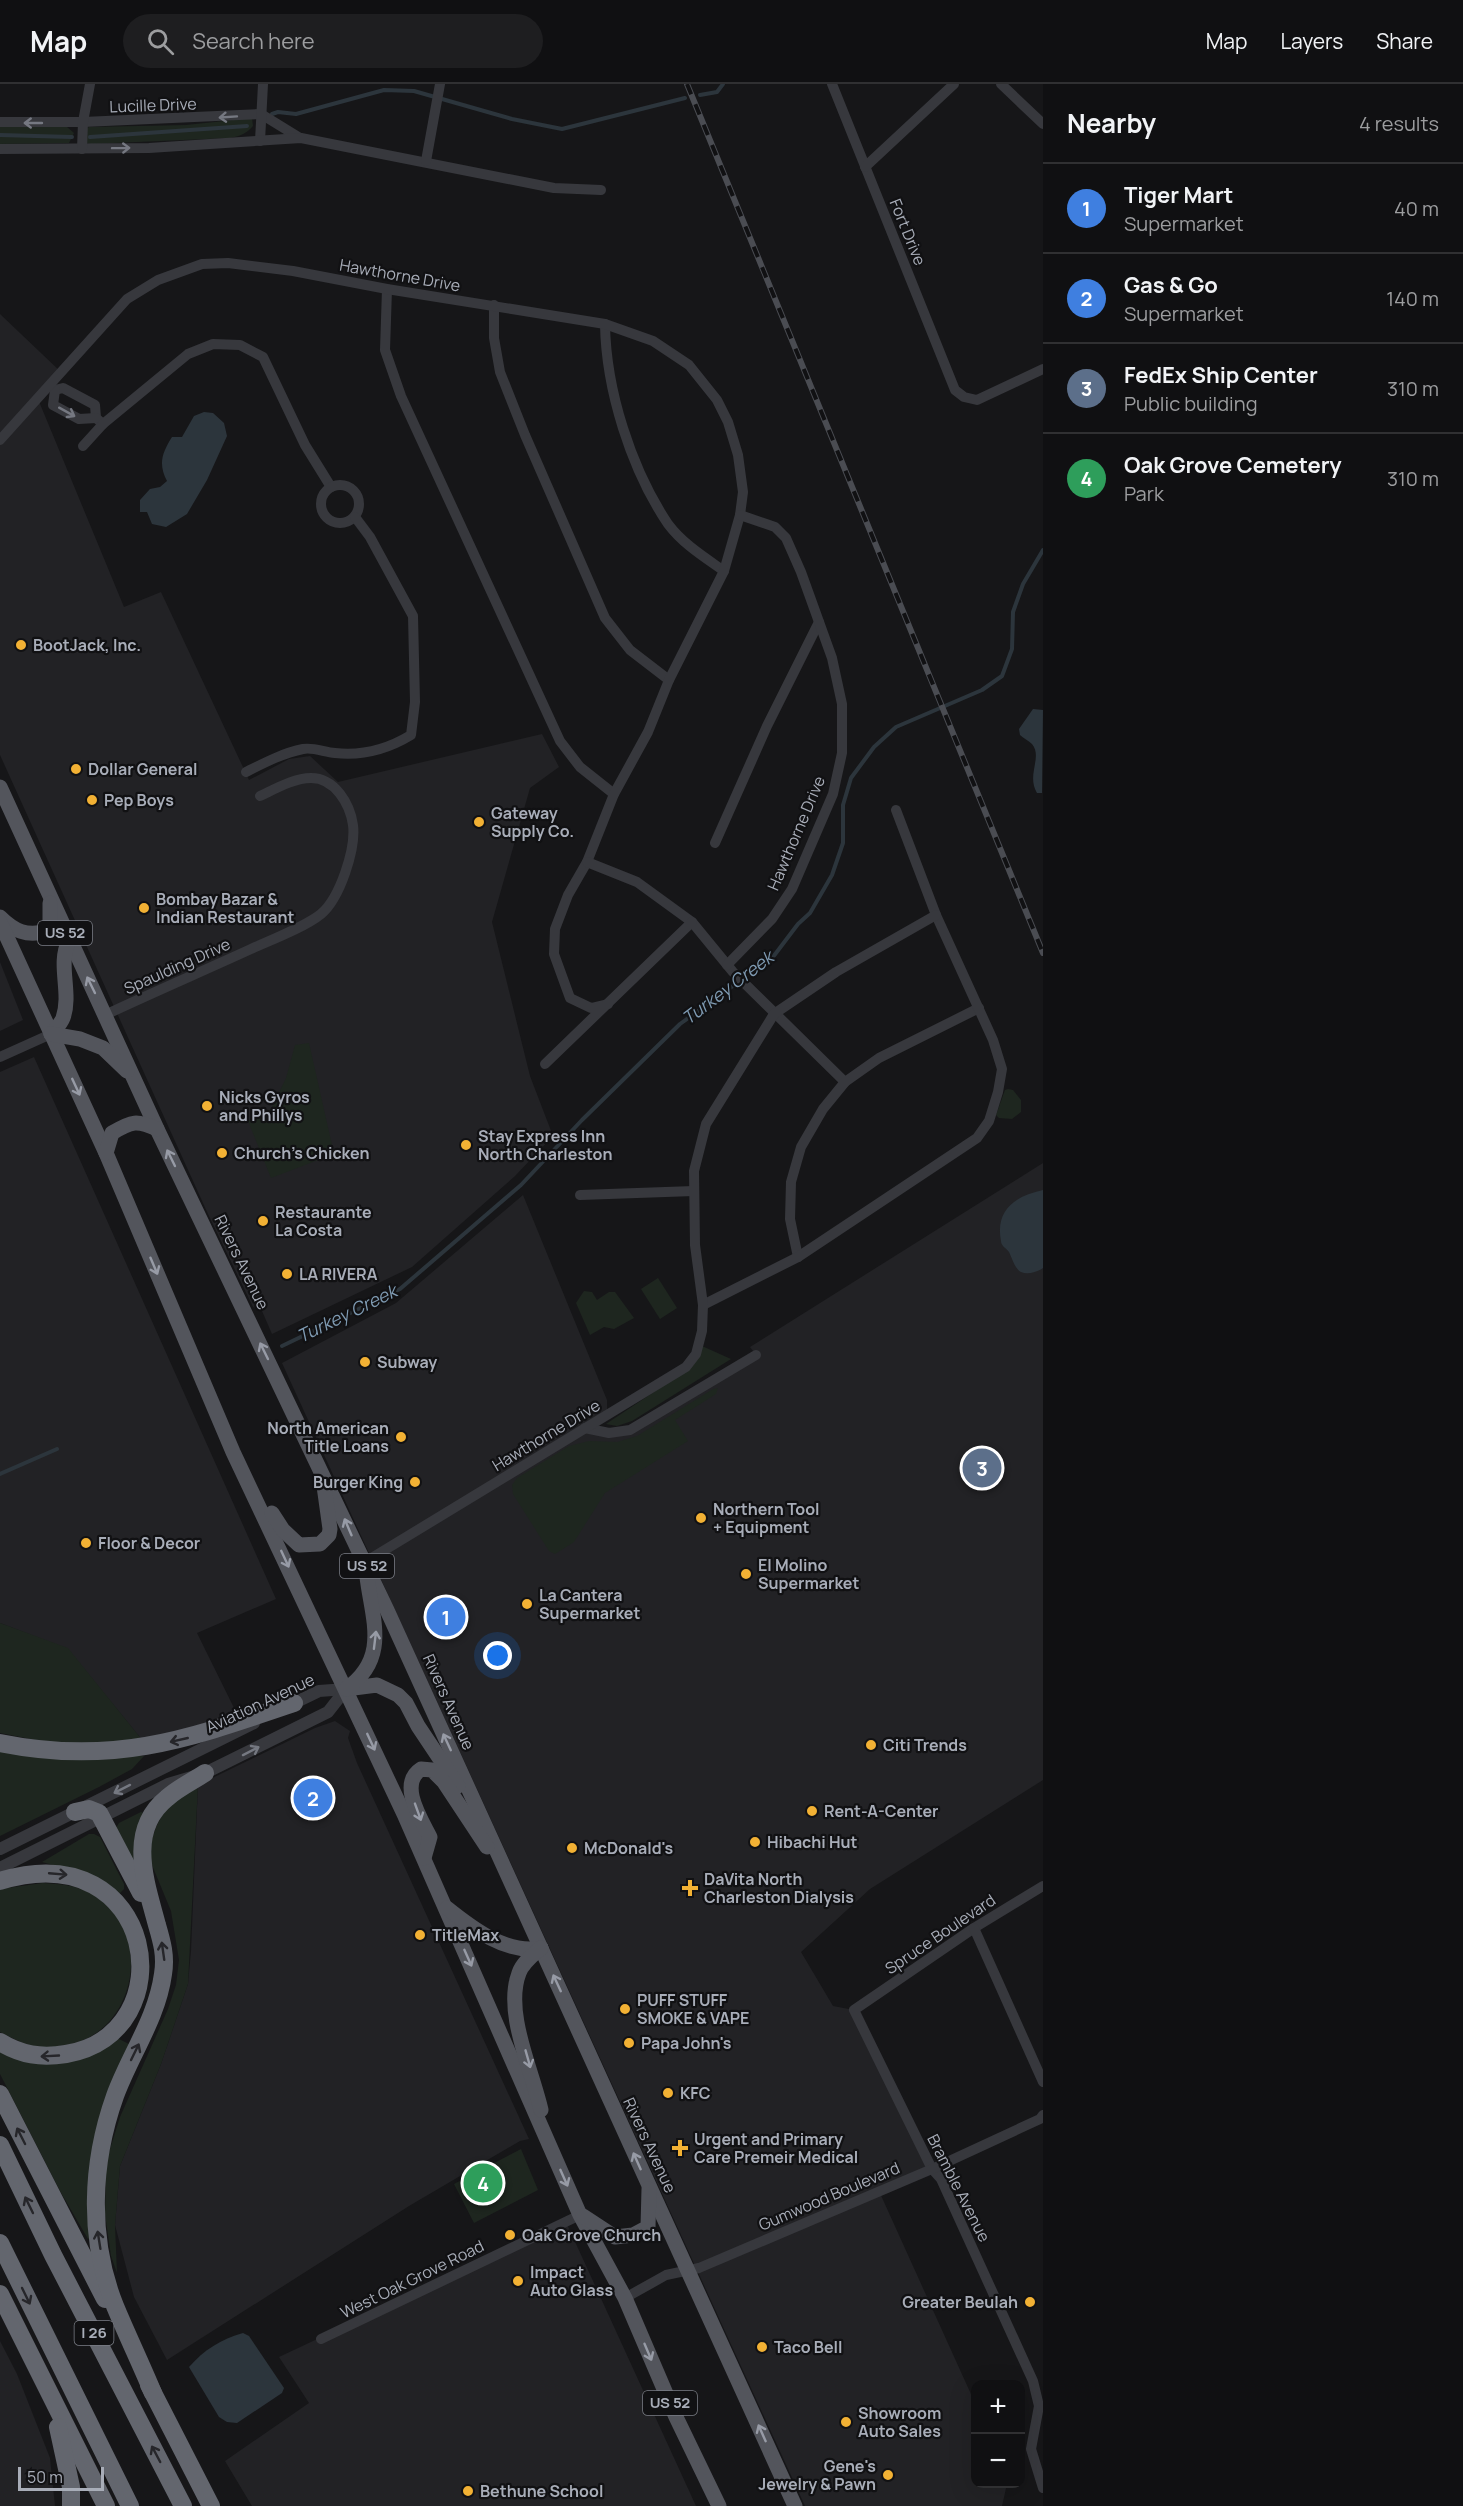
<!DOCTYPE html>
<meta charset="utf-8">
<style>
:root{--surface:#101012;--page:#1e1e20;--text:#f1f3f6;--muted:#9c9d9f;--line:#303032;--accent:#7c3aed}
body{margin:0;font-family:Manrope,sans-serif;background:var(--page);color:var(--text)}
.controls{position:absolute;right:18px;bottom:18px;display:grid;overflow:hidden;border-radius:12px;box-shadow:0 6px 24px #0002}
.controls button{width:54px;height:54px;display:grid;place-items:center;padding:0;border:0;border-bottom:2px solid var(--line);background:var(--surface);color:var(--text);font:30px sans-serif}
.scale{position:absolute;left:18px;bottom:15px;width:86px;box-sizing:border-box;padding-left:6px;border:3px solid #a8adb8;border-top:0;font-size:16px;line-height:21px;white-space:nowrap;color:#a8adb8;-webkit-text-stroke:4px #111113;paint-order:stroke}
.you{position:absolute;left:498px;top:1572px;width:21px;height:21px;margin:-15px;border:4px solid #fff;border-radius:50%;background:#1a73e8;box-shadow:0 0 0 9px #1a73e833}
.badge{display:grid;place-items:center;width:39px;height:39px;border-radius:50%;background:var(--accent);color:#fff;font-size:20px;font-weight:700}
.pin{position:absolute;translate:-50% -50%;border:3px solid #fff;box-shadow:0 2px 6px #0006}
.list{margin:0;padding:0;list-style:none}
h2{display:flex;justify-content:space-between;align-items:center;height:78px;margin:0;padding:0 24px;font-size:26px}
h2 small{font-size:20px;font-weight:400;color:var(--muted)}
.list li{display:grid;grid-template-columns:39px 1fr auto;gap:18px;align-items:center;box-sizing:border-box;height:90px;padding:0 24px;border-top:2px solid var(--line)}
.list b{display:block;font-size:22px;white-space:nowrap}
.list p{margin:0;font-size:20px;white-space:nowrap;color:var(--muted)}
.list em{font-size:20px;font-style:normal;color:var(--muted)}
.icon{flex:none;width:33px;height:33px;fill:none;stroke:currentColor;stroke-width:2;stroke-linecap:round;stroke-linejoin:round}
.map{position:relative;flex:none;width:1043px;height:2422px;overflow:hidden}
header{display:flex;align-items:center;gap:36px;box-sizing:border-box;height:84px;padding:0 30px;background:var(--surface);border-bottom:2px solid var(--line)}
header strong{font-size:28px}
nav{display:flex;gap:33px;margin-inline-start:auto;font-size:21px}
.search{width:420px;height:54px;background:var(--page);display:flex;align-items:center;gap:15px;box-sizing:border-box;padding:0 21px;border-radius:33px;color:var(--muted);font-size:22px}
main{display:flex}
aside{flex:1;background:var(--surface)}
.map>svg:first-child{display:block}
.built{fill:#222225}
.green{fill:#1e261f}
.water{fill:#2c353c}
.lines{fill:none;stroke-linecap:round;stroke-linejoin:round}
.stream{stroke:#2c353c;stroke-width:4}
.minor{stroke:#37383d;stroke-width:10}
.tertiary{stroke:#37383d;stroke-width:12}
.primary{stroke:#53555c;stroke-width:15}
.motorway{stroke:#63666e;stroke-width:18}
.rail-casing{stroke:#4a4c52;stroke-width:6}
.rail{stroke:#111113;stroke-width:4;stroke-dasharray:11;stroke-linecap:butt}
.oneway{stroke:#757881}
.oneway2{stroke:#979ba6}
.oneway3{stroke:#26262a}
.poi-dot{fill:#f2b134;stroke:#111113;stroke-width:2}
.labels{text-anchor:middle;stroke-width:4.5;stroke-linejoin:round;paint-order:stroke}
.shield{fill:#111113;stroke:#7b7e86;stroke-width:1.5}
.shield-label{font-size:15px;font-weight:bold;fill:#a8adb8}
.street-label{font-size:16px;fill:#a8adb8;stroke:#111113}
.poi-label{font-size:16px;font-weight:bold;fill:#a8adb8;stroke:#111113;text-anchor:start}
.water-label{font-size:18px;font-style:italic;fill:#7f9bb3;stroke:#111113}
</style>
<header>
<strong>Map</strong>
<div class="search"><svg class="icon" aria-label="search" viewBox="0 0 24 24"><circle cx="10" cy="10" r="6"/><path d="M15 15l6 6"/></svg>Search here</div>
<nav><a>Map</a><a>Layers</a><a>Share</a></nav>
</header>
<main>
<div class="map">
<svg width="1043" height="2422" viewBox="0 0 1043 2422">
<rect width="100%" height="100%" fill="#161618"/>
<g class="built">
<polygon points="0,230 62,289 38,315 124,523 161,508 249,696 289,675 310,672 338,698 542,650 559,683 530,704 492,838 530,992 553,1052 515,1092 412,1183 272,1250 262,1227 253,1223 208,1130 0,671"/>
<polygon points="0,878 23,936 0,947"/>
<polygon points="34,973 276,1515 197,1549 237,1630 143,1657 68,1565 0,1539 0,988"/>
<polygon points="1043,1079 1043,1696 870,1805 801,1868 833,1922 854,1926 932,2085 879,2107 975,2319 976,2400 1007,2400 1002,2422 805,2422 282,1279 396,1219 523,1111 607,1316 607,1331 586,1344 630,1346 756,1271 750,1263"/>
<polygon points="335,1637 350,1647 348,1654 357,1679 529,2055 520,2057 409,2122 167,2276 134,2213 115,2141 120,2082 161,1980 188,1900 191,1867 198,1701 315,1644"/>
<polygon points="566,2138 696,2422 252,2422 225,2377 309,2319 279,2273"/>
<polygon points="0,2257 17,2290 50,2374 55,2422 0,2422"/>
</g>
<g class="green">
<path d="M252,34l1,8c-7,8 -13,10 -23,12l-139,6 -4,-1 -2,-13 4,-3 97,-2z"/>
<polygon points="0,42 67,43 74,49 69,59 0,60"/>
<polygon points="309,959 334,1070 271,1094 248,1037 271,1025 286,994 295,961"/>
<polygon points="1008,1005 1013,1006 1021,1016 1021,1028 1012,1035 999,1034 996,1031 1005,1006"/>
<polygon points="658,1194 677,1224 660,1235 641,1205"/>
<polygon points="584,1207 592,1208 597,1216 609,1208 615,1208 634,1234 614,1245 604,1243 590,1251 576,1219"/>
<polygon points="702,1262 731,1275 632,1337 617,1342 606,1340 681,1290"/>
<polygon points="718,1304 716,1310 675,1336 688,1357 605,1409 574,1458 555,1470 549,1467 513,1410 512,1401 517,1394 569,1362 589,1357 617,1358 637,1352 713,1305"/>
<polygon points="0,1539 68,1564 143,1657 93,1660 46,1658 0,1649"/>
<polygon points="0,1666 125,1672 144,1672 132,1685 99,1703 0,1752"/>
<polygon points="198,1701 188,1900 161,1980 120,2082 115,2141 117,2189 111,2172 105,2130 106,2078 120,2033 168,1925 176,1901 179,1876 171,1827 152,1781 149,1763 157,1741 168,1720"/>
<polygon points="141,1728 145,1729 134,1778 116,1744 119,1739"/>
<polygon points="89,1750 94,1750 100,1753 124,1800 124,1805 118,1811 86,1790 42,1778"/>
<path d="M43,1799c17,1 33,2 49,11 64,35 45,140 -26,151 -8,1 -16,4 -23,3 -16,-2 -29,-9 -43,-16v-143z"/>
<path d="M115,1953l14,7 -38,194 -3,1 -28,-48 -60,-117v-24c40,22 81,18 115,-13z"/>
<polygon points="521,2065 538,2106 474,2139 454,2100"/>
</g>
<g class="water">
<path d="M204,328l9,1 11,10 3,13 -20,44 -20,34 -21,13 -14,-3 -5,-12h-7v-12l10,-11 10,-2 7,-6c-9,-17 -5,-28 5,-44h10l12,-21z"/>
<path d="M1033,625l10,1 -1,83h-5c-11,-18 6,-36 -5,-49 -3,-3 -9,-6 -12,-9l-1,-6z"/>
<path d="M1043,1106v78c-6,4 -15,7 -22,4 -6,-3 -9,-14 -12,-20 -3,-4 -8,-6 -8,-11 -6,-31 14,-45 42,-51z"/>
<path d="M243,2249l6,3 35,52 -2,5 -45,30 -10,-1 -8,-5 -30,-50c15,-17 32,-28 54,-34z"/>
</g>
<g class="lines">
<g class="stream">
<polyline points="700,11 717,8 723,0"/>
<polyline points="272,30 278,28 296,30 384,6 414,7 512,35 562,45 685,14"/>
<polyline points="0,51 72,53"/>
<polyline points="90,53 247,42"/>
<polyline points="282,1262 400,1205 521,1101 582,1036 680,940 773,873 798,840 810,829 832,791 843,759 843,721 851,694 874,663 896,643 982,606 1002,592 1012,565 1013,528 1023,500 1043,466"/>
<polyline points="0,1390 57,1365"/>
</g>
<g class="minor">
<polyline points="832,0 955,306 964,313 977,316 1043,285"/>
<polyline points="1001,0 1043,40"/>
<polyline points="0,38 83,38 261,30 300,54"/>
<polyline points="260,57 263,0"/>
<polyline points="0,65 149,64 301,54 554,104 601,106"/>
<polyline points="82,65 83,38 90,0"/>
<polyline points="426,77 440,0"/>
<polyline points="865,83 954,0"/>
<polyline points="387,205 385,266 401,312 560,657 580,683 614,710"/>
<polyline points="494,221 494,254 500,288 525,351 605,534 630,566 669,596"/>
<path d="M605,240c1,66 26,145 63,200 15,20 36,33 56,47"/>
<polyline points="55,306 63,304 95,321 96,334 103,340"/>
<polyline points="55,306 53,321 79,335 96,334"/>
<polyline points="0,356 127,215 158,196 202,180 228,179 293,187 387,205 605,240 653,257 689,281 717,316 728,338 738,371 743,408 740,431 724,487 669,596 648,648 614,710 587,778 568,811 555,845 554,870 570,914 591,924 608,920"/>
<polyline points="83,362 103,340 188,270 213,260 240,261 263,273 305,361 331,403"/>
<circle cx="340" cy="420" r="19"/>
<path d="M246,688c18,-9 37,-19 57,-23 10,-2 21,3 32,4 27,3 53,-4 76,-18l4,-33 -2,-86 -43,-79 -15,-20"/>
<polyline points="715,759 767,642 819,538"/>
<polyline points="587,778 637,798 692,838 733,888 845,998"/>
<polyline points="727,881 772,835 792,805 833,710 842,669 842,620 832,574 801,488 786,454 775,443 740,431"/>
<path d="M105,931c49,-23 98,-44 146,-66 20,-9 54,-22 70,-35 19,-16 35,-65 32,-89 -3,-21 -18,-47 -42,-47 -17,0 -36,11 -51,18"/>
<polyline points="0,973 51,950"/>
<polyline points="545,980 692,838"/>
<polyline points="580,1111 694,1107"/>
<polyline points="798,1173 790,1135 791,1098 801,1063 823,1025 845,998 879,974 979,924"/>
<polyline points="703,1221 798,1173 977,1054 989,1037 998,1008 1002,985 993,956 936,831 896,726"/>
<polyline points="585,1344 609,1349 630,1346 756,1271"/>
<polyline points="365,1478 686,1283 696,1270 702,1247 703,1221 695,1161 694,1087 706,1040 774,930 836,888 936,831"/>
<polyline points="1043,1802 974,1844 854,1926 932,2085 941,2095 1033,2297 1039,2322 1031,2365 1043,2404"/>
<polyline points="974,1844 1043,1998"/>
<polyline points="625,2214 666,2191 699,2184 932,2085 1040,2035 1043,2031"/>
<polyline points="321,2255 580,2131"/>
</g>
<g class="tertiary">
<polyline points="288,1622 319,1607 346,1605"/>
<polyline points="0,1765 254,1639"/>
<polyline points="0,1784 168,1700 205,1689 328,1628 346,1605"/>
</g>
<g class="primary">
<polyline points="0,703 157,1045 387,1526 795,2422"/>
<path d="M0,833c14,14 27,20 47,14l3,-9v-19"/>
<polyline points="0,838 106,1069 233,1368 404,1730 580,2131 625,2214 676,2333 719,2422"/>
<path d="M51,950c4,-5 10,-10 12,-16 9,-25 -6,-54 6,-77"/>
<polyline points="51,950 80,955 103,964 127,987"/>
<path d="M106,1069l6,-20c20,-12 25,-13 45,-4"/>
<polyline points="272,1429 283,1446 299,1461 320,1460 329,1451 330,1445 324,1402"/>
<polyline points="346,1605 377,1601 398,1611 406,1619 418,1642 458,1702"/>
<path d="M346,1605c44,-31 26,-70 21,-112"/>
<path d="M424,1774l6,-21c-9,-18 -32,-53 -9,-68l11,1 12,12 43,65"/>
<path d="M447,1824c25,20 60,47 94,40"/>
<path d="M541,1864c-8,7 -18,14 -22,25 -15,39 13,97 22,137"/>
<polyline points="583,2132 615,2153 633,2151 648,2143 649,2105"/>
</g>
<g class="motorway">
<path d="M0,1659c114,23 188,-4 294,-40"/>
<polyline points="75,1728 89,1725 99,1729 141,1809"/>
<path d="M0,1797c157,-48 187,153 66,173 -25,4 -45,1 -66,-12"/>
<polyline points="0,2010 105,2215"/>
<polyline points="0,2061 53,2171 183,2422"/>
<polyline points="0,2159 130,2422"/>
<polyline points="0,2210 106,2422"/>
<polyline points="149,2301 211,2422"/>
<path d="M153,2309c-12,-29 -26,-58 -38,-87 -27,-67 -24,-143 0,-210 15,-41 42,-78 48,-122 3,-18 -1,-32 -6,-49 -11,-42 -31,-94 10,-127 11,-10 26,-17 38,-25"/>
<polyline points="58,2343 71,2403 71,2422"/>
</g>
<defs>
<polyline id="rail" points="687,0 1043,869"/>
</defs>
<use href="#rail" class="rail-casing"/>
<use href="#rail" class="rail"/>
</g>
<defs><path id="oneway-shaft" d="M-6 0H5M1.5-3L5.5 0L1.5 3" fill="none" stroke-width="1.6" stroke-linecap="round" stroke-linejoin="round" transform="scale(1.5)"/></defs>
<g class="oneway">
<use href="#oneway-shaft" transform="translate(228 33) rotate(176)"/>
<use href="#oneway-shaft" transform="translate(33 39) rotate(180)"/>
<use href="#oneway-shaft" transform="translate(121 64) rotate(-1)"/>
<use href="#oneway-shaft" transform="translate(67 328) rotate(29)"/>
<use href="#oneway-shaft" transform="translate(251 1667) rotate(-27)"/>
<use href="#oneway-shaft" transform="translate(122 1705) rotate(153)"/>
</g>
<g class="oneway2">
<use href="#oneway-shaft" transform="translate(91 901) rotate(-116)"/>
<use href="#oneway-shaft" transform="translate(76 1003) rotate(65)"/>
<use href="#oneway-shaft" transform="translate(171 1074) rotate(-116)"/>
<use href="#oneway-shaft" transform="translate(154 1182) rotate(67)"/>
<use href="#oneway-shaft" transform="translate(264 1267) rotate(-116)"/>
<use href="#oneway-shaft" transform="translate(348 1443) rotate(-113)"/>
<use href="#oneway-shaft" transform="translate(285 1475) rotate(65)"/>
<use href="#oneway-shaft" transform="translate(375 1556) rotate(-83)"/>
<use href="#oneway-shaft" transform="translate(371 1658) rotate(65)"/>
<use href="#oneway-shaft" transform="translate(447 1658) rotate(-115)"/>
<use href="#oneway-shaft" transform="translate(418 1728) rotate(70)"/>
<use href="#oneway-shaft" transform="translate(468 1874) rotate(66)"/>
<use href="#oneway-shaft" transform="translate(557 1899) rotate(-115)"/>
<use href="#oneway-shaft" transform="translate(528 1975) rotate(74)"/>
<use href="#oneway-shaft" transform="translate(637 2077) rotate(-114)"/>
<use href="#oneway-shaft" transform="translate(564 2094) rotate(66)"/>
<use href="#oneway-shaft" transform="translate(648 2268) rotate(67)"/>
<use href="#oneway-shaft" transform="translate(762 2349) rotate(-114)"/>
</g>
<g class="oneway3">
<use href="#oneway-shaft" transform="translate(179 1656) rotate(167)"/>
<use href="#oneway-shaft" transform="translate(58 1790) rotate(5)"/>
<use href="#oneway-shaft" transform="translate(163 1867) rotate(-98)"/>
<use href="#oneway-shaft" transform="translate(135 1968) rotate(-64)"/>
<use href="#oneway-shaft" transform="translate(50 1972) rotate(177)"/>
<use href="#oneway-shaft" transform="translate(21 2052) rotate(-117)"/>
<use href="#oneway-shaft" transform="translate(29 2121) rotate(-116)"/>
<use href="#oneway-shaft" transform="translate(99 2156) rotate(-99)"/>
<use href="#oneway-shaft" transform="translate(26 2212) rotate(64)"/>
<use href="#oneway-shaft" transform="translate(156 2370) rotate(-118)"/>
</g>
<g class="poi-dot">
<circle cx="21" cy="561" r="6"/>
<circle cx="76" cy="685" r="6"/>
<circle cx="92" cy="716" r="6"/>
<circle cx="479" cy="738" r="6"/>
<circle cx="144" cy="824" r="6"/>
<circle cx="207" cy="1022" r="6"/>
<circle cx="466" cy="1061" r="6"/>
<circle cx="222" cy="1069" r="6"/>
<circle cx="263" cy="1137" r="6"/>
<circle cx="287" cy="1190" r="6"/>
<circle cx="365" cy="1278" r="6"/>
<circle cx="401" cy="1353" r="6"/>
<circle cx="415" cy="1398" r="6"/>
<circle cx="701" cy="1434" r="6"/>
<circle cx="86" cy="1459" r="6"/>
<circle cx="746" cy="1490" r="6"/>
<circle cx="527" cy="1520" r="6"/>
<circle cx="871" cy="1661" r="6"/>
<circle cx="812" cy="1727" r="6"/>
<circle cx="755" cy="1758" r="6"/>
<circle cx="572" cy="1764" r="6"/>
<path d="M687 1795h6v6h6v6h-6v6h-6v-6h-6v-6h6z"/>
<circle cx="420" cy="1851" r="6"/>
<circle cx="625" cy="1925" r="6"/>
<circle cx="629" cy="1959" r="6"/>
<circle cx="668" cy="2009" r="6"/>
<path d="M677 2055h6v6h6v6h-6v6h-6v-6h-6v-6h6z"/>
<circle cx="510" cy="2151" r="6"/>
<circle cx="518" cy="2197" r="6"/>
<circle cx="1030" cy="2218" r="6"/>
<circle cx="762" cy="2263" r="6"/>
<circle cx="846" cy="2338" r="6"/>
<circle cx="888" cy="2391" r="6"/>
<circle cx="468" cy="2407" r="6"/>
</g>
<g class="labels">
<g class="shield">
<rect x="38" y="837" width="54" height="24" rx="4.5"/>
<rect x="340" y="1470" width="54" height="24" rx="4.5"/>
<rect x="74.5" y="2237" width="39" height="24" rx="4.5"/>
<rect x="643" y="2307" width="54" height="24" rx="4.5"/>
</g>
<g class="shield-label">
<text x="65" y="854">US 52</text>
<text x="367" y="1487">US 52</text>
<text x="94" y="2254">I 26</text>
<text x="670" y="2324">US 52</text>
</g>
<g class="street-label">
<text transform="translate(153 21) rotate(-2)" y="6">Lucille Drive</text>
<text transform="translate(908 148) rotate(68)" y="6">Fort Drive</text>
<text transform="translate(400 191) rotate(10)" y="6">Hawthorne Drive</text>
<text transform="translate(796 749) rotate(-67)" y="6">Hawthorne Drive</text>
<text transform="translate(177 882) rotate(-24)" y="6">Spaulding Drive</text>
<text transform="translate(242 1178) rotate(64)" y="6">Rivers Avenue</text>
<text transform="translate(546 1351) rotate(-31)" y="6">Hawthorne Drive</text>
<text transform="translate(449 1618) rotate(66)" y="6">Rivers Avenue</text>
<text transform="translate(260 1619) rotate(-25)" y="6">Aviation Avenue</text>
<text transform="translate(940 1850) rotate(-34)" y="6">Spruce Boulevard</text>
<text transform="translate(650 2061) rotate(65)" y="6">Rivers Avenue</text>
<text transform="translate(959 2104) rotate(63)" y="6">Bramble Avenue</text>
<text transform="translate(829 2112) rotate(-23)" y="6">Gumwood Boulevard</text>
<text transform="translate(412 2195) rotate(-26)" y="6">West Oak Grove Road</text>
</g>
<g class="poi-label">
<text x="33" y="567">BootJack, Inc.</text>
<text x="88" y="691">Dollar General</text>
<text x="104" y="722">Pep Boys</text>
<text x="491" y="735">Gateway<tspan x="491" dy="18">Supply Co.</tspan></text>
<text x="156" y="821">Bombay Bazar &amp;<tspan x="156" dy="18">Indian Restaurant</tspan></text>
<text x="219" y="1019">Nicks Gyros<tspan x="219" dy="18">and Phillys</tspan></text>
<text x="478" y="1058">Stay Express Inn<tspan x="478" dy="18">North Charleston</tspan></text>
<text x="234" y="1075">Church's Chicken</text>
<text x="275" y="1134">Restaurante<tspan x="275" dy="18">La Costa</tspan></text>
<text x="299" y="1196">LA RIVERA</text>
<text x="377" y="1284">Subway</text>
<text x="389" y="1350" text-anchor="end">North American<tspan x="389" dy="18">Title Loans</tspan></text>
<text x="403" y="1404" text-anchor="end">Burger King</text>
<text x="713" y="1431">Northern Tool<tspan x="713" dy="18">+ Equipment</tspan></text>
<text x="98" y="1465">Floor &amp; Decor</text>
<text x="758" y="1487">El Molino<tspan x="758" dy="18">Supermarket</tspan></text>
<text x="539" y="1517">La Cantera<tspan x="539" dy="18">Supermarket</tspan></text>
<text x="883" y="1667">Citi Trends</text>
<text x="824" y="1733">Rent-A-Center</text>
<text x="767" y="1764">Hibachi Hut</text>
<text x="584" y="1770">McDonald's</text>
<text x="704" y="1801">DaVita North<tspan x="704" dy="18">Charleston Dialysis</tspan></text>
<text x="432" y="1857">TitleMax</text>
<text x="637" y="1922">PUFF STUFF<tspan x="637" dy="18">SMOKE &amp; VAPE</tspan></text>
<text x="641" y="1965">Papa John's</text>
<text x="680" y="2015">KFC</text>
<text x="694" y="2061">Urgent and Primary<tspan x="694" dy="18">Care Premeir Medical</tspan></text>
<text x="522" y="2157">Oak Grove Church</text>
<text x="530" y="2194">Impact<tspan x="530" dy="18">Auto Glass</tspan></text>
<text x="1018" y="2224" text-anchor="end">Greater Beulah</text>
<text x="774" y="2269">Taco Bell</text>
<text x="858" y="2335">Showroom<tspan x="858" dy="18">Auto Sales</tspan></text>
<text x="876" y="2388" text-anchor="end">Gene's<tspan x="876" dy="18">Jewelry &amp; Pawn</tspan></text>
<text x="480" y="2413">Bethune School</text>
</g>
<g class="water-label">
<text transform="translate(728 904) rotate(-37)" y="6">Turkey Creek</text>
<text transform="translate(347 1230) rotate(-26)" y="6">Turkey Creek</text>
</g>
</g>
</svg>
<div class="controls">
<button>+</button>
<button>−</button>
</div>
<div class="scale">50 m</div>
<div class="you"></div>
<div class="pin badge" style="left:446px;top:1533px;background:#3f7fe0">1</div>
<div class="pin badge" style="left:313px;top:1714px;background:#3f7fe0">2</div>
<div class="pin badge" style="left:982px;top:1384px;background:#5c6f8a">3</div>
<div class="pin badge" style="left:483px;top:2099px;background:#2e9e5b">4</div>
</div>
<aside>
<h2>Nearby<small>4 results</small></h2>
<ul class="list">
<li><span class="badge" style="background:#3f7fe0">1</span><div><b>Tiger Mart</b><p>Supermarket</p></div><em>40 m</em></li>
<li><span class="badge" style="background:#3f7fe0">2</span><div><b>Gas &amp; Go</b><p>Supermarket</p></div><em>140 m</em></li>
<li><span class="badge" style="background:#5c6f8a">3</span><div><b>FedEx Ship Center</b><p>Public building</p></div><em>310 m</em></li>
<li><span class="badge" style="background:#2e9e5b">4</span><div><b>Oak Grove Cemetery</b><p>Park</p></div><em>310 m</em></li>
</ul>
</aside>
</main>
